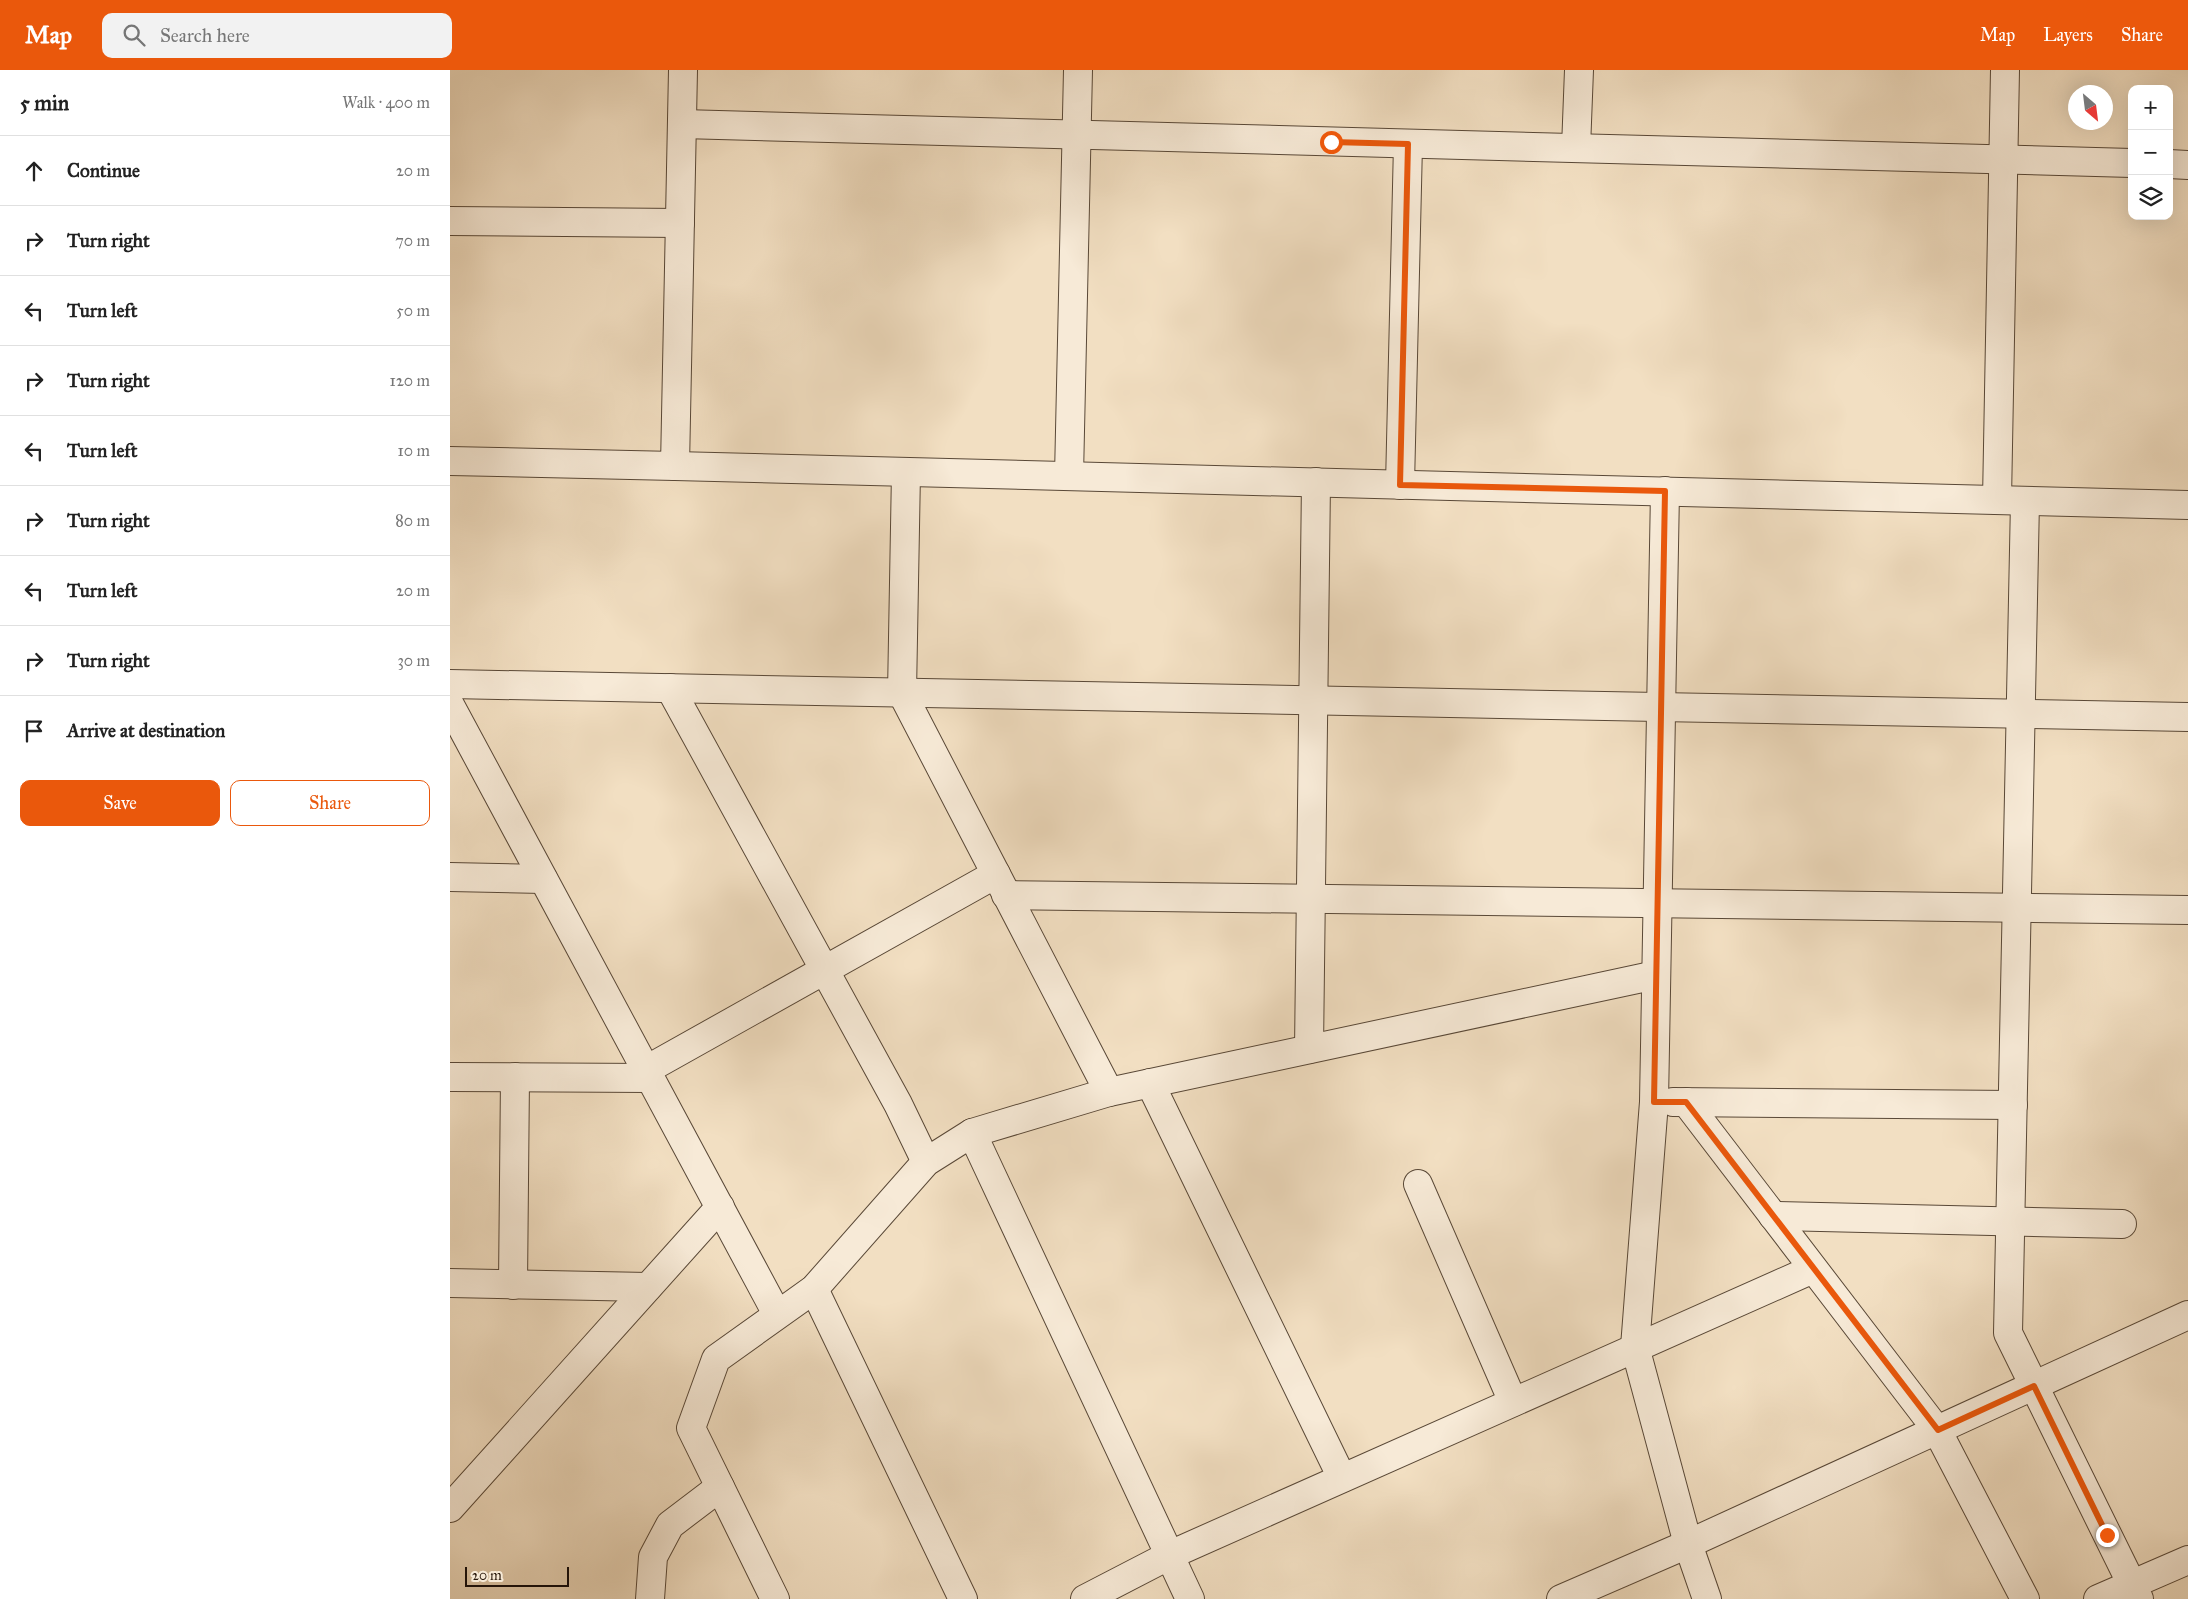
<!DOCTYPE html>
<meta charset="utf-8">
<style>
:root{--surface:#fff;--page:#f2f2f2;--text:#222;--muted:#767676;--line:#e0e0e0;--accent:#ea580c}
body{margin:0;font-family:"IM FELL Great Primer",serif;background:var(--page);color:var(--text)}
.controls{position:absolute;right:15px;top:15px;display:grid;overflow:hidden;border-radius:10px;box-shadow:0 5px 20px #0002}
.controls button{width:45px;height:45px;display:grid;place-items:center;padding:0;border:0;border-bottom:1px solid var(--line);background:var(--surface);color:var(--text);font:25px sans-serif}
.compass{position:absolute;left:1618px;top:15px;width:45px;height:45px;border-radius:50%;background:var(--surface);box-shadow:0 5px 20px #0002;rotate:152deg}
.scale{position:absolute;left:15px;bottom:12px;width:104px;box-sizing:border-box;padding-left:5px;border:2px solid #261509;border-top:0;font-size:14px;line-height:18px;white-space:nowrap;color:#261509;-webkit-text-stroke:4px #f7ead7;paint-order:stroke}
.stop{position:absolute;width:15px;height:15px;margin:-11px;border:4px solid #ea580c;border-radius:50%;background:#fff}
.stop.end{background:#ea580c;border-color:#fff;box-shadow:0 1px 5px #0008}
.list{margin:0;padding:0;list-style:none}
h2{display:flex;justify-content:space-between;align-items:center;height:65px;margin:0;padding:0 20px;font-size:21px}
h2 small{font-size:16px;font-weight:400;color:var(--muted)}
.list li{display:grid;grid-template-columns:32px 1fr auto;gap:15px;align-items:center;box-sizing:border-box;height:70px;padding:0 20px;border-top:1px solid var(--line)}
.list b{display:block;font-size:19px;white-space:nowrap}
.list em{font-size:16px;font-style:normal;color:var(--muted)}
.actions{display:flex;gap:10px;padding:15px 20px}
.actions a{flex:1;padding:11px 0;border:1px solid var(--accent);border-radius:10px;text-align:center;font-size:18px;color:var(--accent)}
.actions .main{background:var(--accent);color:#fff}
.icon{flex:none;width:28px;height:28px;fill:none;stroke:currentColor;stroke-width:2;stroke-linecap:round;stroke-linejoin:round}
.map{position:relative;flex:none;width:1738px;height:1529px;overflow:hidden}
header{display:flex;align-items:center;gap:30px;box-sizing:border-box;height:70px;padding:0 25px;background:var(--accent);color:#fff}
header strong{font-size:24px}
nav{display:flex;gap:28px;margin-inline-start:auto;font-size:18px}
.search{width:350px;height:45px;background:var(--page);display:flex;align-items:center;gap:12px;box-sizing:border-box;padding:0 18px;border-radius:10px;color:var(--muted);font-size:19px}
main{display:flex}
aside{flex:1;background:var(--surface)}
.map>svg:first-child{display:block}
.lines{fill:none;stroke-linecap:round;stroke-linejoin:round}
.minor-casing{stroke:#594837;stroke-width:30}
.tertiary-casing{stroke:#594837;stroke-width:30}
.minor{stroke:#f7ead7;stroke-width:28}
.tertiary{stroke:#f7ead7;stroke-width:28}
.route{stroke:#ea580c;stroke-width:6}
</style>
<header>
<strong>Map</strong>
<div class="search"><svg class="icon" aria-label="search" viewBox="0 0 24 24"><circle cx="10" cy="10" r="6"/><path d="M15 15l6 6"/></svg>Search here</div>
<nav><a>Map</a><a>Layers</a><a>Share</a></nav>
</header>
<main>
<aside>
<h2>5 min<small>Walk · 400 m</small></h2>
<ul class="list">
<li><svg class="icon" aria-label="ahead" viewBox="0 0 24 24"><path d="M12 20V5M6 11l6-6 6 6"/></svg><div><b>Continue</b></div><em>20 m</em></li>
<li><svg class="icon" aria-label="right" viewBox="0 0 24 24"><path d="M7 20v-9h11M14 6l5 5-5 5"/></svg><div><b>Turn right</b></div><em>70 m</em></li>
<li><svg class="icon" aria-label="left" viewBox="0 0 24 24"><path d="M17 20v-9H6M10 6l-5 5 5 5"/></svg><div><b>Turn left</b></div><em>50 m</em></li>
<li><svg class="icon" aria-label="right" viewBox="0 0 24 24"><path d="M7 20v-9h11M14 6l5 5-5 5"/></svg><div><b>Turn right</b></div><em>120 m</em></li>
<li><svg class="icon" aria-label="left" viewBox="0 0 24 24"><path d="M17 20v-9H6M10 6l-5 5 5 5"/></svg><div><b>Turn left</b></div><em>10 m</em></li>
<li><svg class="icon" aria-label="right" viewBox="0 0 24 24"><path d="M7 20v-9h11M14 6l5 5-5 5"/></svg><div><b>Turn right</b></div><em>80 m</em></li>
<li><svg class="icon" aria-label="left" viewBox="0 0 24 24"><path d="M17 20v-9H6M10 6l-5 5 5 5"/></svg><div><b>Turn left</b></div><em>20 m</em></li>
<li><svg class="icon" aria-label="right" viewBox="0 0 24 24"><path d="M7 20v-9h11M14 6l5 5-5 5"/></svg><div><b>Turn right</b></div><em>30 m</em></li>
<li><svg class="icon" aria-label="arrive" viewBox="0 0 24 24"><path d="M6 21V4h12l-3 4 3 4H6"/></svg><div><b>Arrive at destination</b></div></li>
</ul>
<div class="actions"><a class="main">Save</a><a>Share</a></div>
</aside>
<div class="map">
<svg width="1738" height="1529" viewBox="0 0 1738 1529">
<rect width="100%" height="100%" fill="#f2dfc2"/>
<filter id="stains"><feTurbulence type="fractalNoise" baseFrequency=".004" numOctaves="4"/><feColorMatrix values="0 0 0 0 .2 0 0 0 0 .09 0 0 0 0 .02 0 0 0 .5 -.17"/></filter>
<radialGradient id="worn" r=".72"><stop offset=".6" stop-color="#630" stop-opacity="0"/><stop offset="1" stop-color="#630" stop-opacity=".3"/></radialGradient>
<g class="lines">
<defs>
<g id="minor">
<polyline points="232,54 1682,93"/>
<polyline points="1126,78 1129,0"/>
<polyline points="1719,94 1738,95"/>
<polyline points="0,151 230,153"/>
<polyline points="225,396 1738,435"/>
<polyline points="456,402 452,623 659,1022"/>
<polyline points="619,406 628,0"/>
<polyline points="950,415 958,74"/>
<polyline points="1215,421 1204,1032 1185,1277 1238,1474 1257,1529"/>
<polyline points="1547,430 1555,0"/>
<polyline points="1575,431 1558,1263 1689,1529"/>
<polyline points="0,614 1738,647"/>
<polyline points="220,618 448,1034 476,1092"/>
<polyline points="0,635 327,1244"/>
<polyline points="0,807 93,809"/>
<polyline points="556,825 1738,840"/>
<polyline points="859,979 866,412"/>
<polyline points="196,1000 546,804"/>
<polyline points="0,1007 200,1008"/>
<polyline points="700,1013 892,1408"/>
<polyline points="1223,1032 1563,1035"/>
<polyline points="1236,1032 1487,1360 1575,1529"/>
<polyline points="522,1063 740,1529"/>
<polyline points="968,1114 1063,1332"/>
<polyline points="1323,1146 1672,1154"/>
<polyline points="0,1213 198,1217"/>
<polyline points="63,1215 65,1007"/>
<polyline points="364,1219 513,1529"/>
<polyline points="0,1438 270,1137"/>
<polyline points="200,1529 203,1487 220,1455 270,1417"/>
<polyline points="325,1529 241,1358 266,1289 364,1219 476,1092 522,1063 659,1022 1206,905"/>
<polyline points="635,1529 720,1485 1363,1199"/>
<polyline points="1111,1529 1238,1474 1738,1245"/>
<polyline points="1648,1529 1738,1490"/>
</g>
<polyline id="tertiary" points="0,391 225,396 233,0"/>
</defs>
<use href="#minor" class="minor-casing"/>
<use href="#tertiary" class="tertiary-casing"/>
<use href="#minor" class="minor"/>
<use href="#tertiary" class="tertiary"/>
</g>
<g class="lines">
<polyline class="route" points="881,72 958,74 950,415 1215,421 1204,1032 1236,1032 1488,1360 1584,1316 1657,1465"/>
</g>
<rect width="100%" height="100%" filter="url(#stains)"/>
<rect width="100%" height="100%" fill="url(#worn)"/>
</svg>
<div class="controls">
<button>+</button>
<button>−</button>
<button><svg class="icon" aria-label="layers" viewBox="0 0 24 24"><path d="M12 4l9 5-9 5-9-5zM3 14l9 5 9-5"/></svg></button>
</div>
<svg class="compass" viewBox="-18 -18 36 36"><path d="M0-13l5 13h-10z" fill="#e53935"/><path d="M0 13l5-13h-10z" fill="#767676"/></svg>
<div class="scale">20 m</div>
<div class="stop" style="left:881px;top:72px"></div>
<div class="stop end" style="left:1657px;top:1465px"></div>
</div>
</main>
